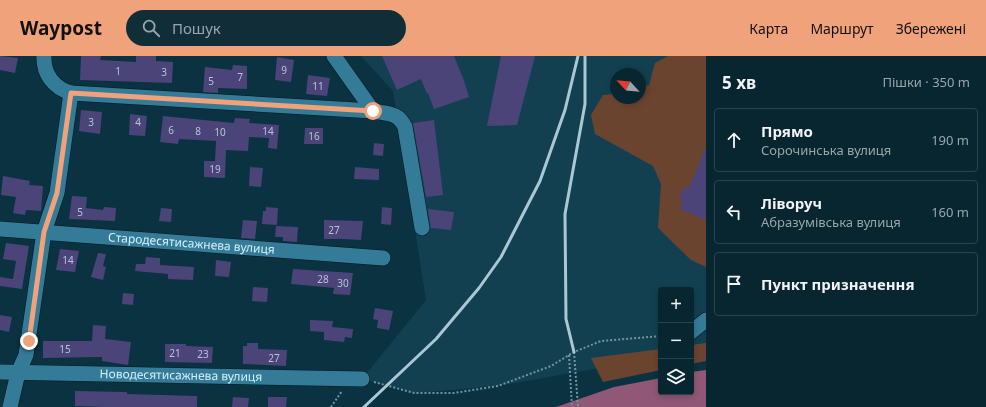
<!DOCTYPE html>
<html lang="uk">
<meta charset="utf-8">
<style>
:root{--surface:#082630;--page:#112e38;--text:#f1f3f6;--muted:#98a5ab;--line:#29434c;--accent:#f0a27a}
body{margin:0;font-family:"Noto Sans",sans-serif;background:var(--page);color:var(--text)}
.controls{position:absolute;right:12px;bottom:12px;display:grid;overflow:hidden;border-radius:4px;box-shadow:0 2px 6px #0003}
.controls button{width:36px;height:36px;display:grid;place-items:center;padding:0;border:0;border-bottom:1px solid var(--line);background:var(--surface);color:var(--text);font:20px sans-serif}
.compass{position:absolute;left:610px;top:12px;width:36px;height:36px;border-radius:50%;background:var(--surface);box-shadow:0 2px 6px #0003;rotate:296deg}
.stop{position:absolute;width:12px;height:12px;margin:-9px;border:3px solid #f0a27a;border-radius:50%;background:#fff}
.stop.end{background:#f0a27a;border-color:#fff;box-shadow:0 1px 4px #0008}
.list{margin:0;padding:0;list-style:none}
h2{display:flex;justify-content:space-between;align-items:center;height:52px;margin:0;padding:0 16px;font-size:17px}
h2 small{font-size:13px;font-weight:400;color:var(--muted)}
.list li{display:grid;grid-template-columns:26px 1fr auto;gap:12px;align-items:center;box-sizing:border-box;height:64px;margin:0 8px 8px;padding:0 8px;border:1px solid var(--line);border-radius:4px}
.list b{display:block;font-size:15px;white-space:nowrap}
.list p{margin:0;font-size:13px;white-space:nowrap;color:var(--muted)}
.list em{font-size:13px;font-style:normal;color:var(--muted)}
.icon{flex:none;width:22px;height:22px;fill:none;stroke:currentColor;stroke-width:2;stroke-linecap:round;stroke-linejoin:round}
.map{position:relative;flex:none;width:706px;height:351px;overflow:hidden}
header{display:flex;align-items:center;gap:24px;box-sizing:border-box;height:56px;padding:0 20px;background:var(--accent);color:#111}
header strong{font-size:19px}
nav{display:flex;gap:22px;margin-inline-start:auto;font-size:14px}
.search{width:280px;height:36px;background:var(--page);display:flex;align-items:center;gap:10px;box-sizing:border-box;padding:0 14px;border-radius:22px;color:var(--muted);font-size:15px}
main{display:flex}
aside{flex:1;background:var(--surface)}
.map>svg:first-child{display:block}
.built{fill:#134050;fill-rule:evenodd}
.green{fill:#6b4430}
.water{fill:#905876}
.building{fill:#4a4478}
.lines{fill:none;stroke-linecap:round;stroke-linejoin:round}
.minor-casing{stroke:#031821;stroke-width:16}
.path{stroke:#7294a1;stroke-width:2;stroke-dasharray:2 2;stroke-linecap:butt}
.minor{stroke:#347b98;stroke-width:15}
.rail{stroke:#a9c8d4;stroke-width:3}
.route{stroke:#f0a27a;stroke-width:5}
.labels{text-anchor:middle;stroke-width:3;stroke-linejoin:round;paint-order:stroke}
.number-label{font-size:10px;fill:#b2c5db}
.street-label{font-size:12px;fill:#d4f0fc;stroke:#001924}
</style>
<header>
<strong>Waypost</strong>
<div class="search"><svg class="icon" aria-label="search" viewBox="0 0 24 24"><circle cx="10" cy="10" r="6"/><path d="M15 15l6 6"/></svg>Пошук</div>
<nav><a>Карта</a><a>Маршрут</a><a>Збережені</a></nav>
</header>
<main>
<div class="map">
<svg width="706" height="351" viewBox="0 0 706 351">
<rect width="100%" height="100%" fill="#0a3240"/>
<path class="built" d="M361,0h345v293l-15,3v-62h-30v67l-163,29 -84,7 -52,-14 64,-79 -33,-209zM616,18h24v24h-24z"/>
<g class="green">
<polygon points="668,0 706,0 706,211 691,204 658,172 661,128 653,110 595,78 591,59 603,39 616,38 616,42 640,42 640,32 649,29 655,7"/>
<polygon points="706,287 706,305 691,308 691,289"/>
<polygon points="661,293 661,314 603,326 591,302"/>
</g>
<polygon class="water" points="706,314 706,351 556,351 614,331 661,322 661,336 691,336 691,316"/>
<g class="building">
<polygon points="0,0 18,2 15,17 0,14"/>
<polygon points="81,0 101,0 100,4 136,6 136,0 156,0 156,5 173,6 172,27 80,24"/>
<polygon points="382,0 454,0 463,22 469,41 434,53 428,37 427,38 421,23 397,34"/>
<polygon points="501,0 535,0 517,69 487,70"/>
<polygon points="277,1 294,4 291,26 275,24"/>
<polygon points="233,9 247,10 247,33 218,32 218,37 203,36 205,11 232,14"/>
<polygon points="308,19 330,22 327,40 306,38"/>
<polygon points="81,54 102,56 100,78 79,75"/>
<polygon points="130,58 147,60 145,80 129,79"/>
<polygon points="163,60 234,67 235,62 250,63 249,67 279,69 277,93 268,92 269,82 249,81 248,95 226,94 225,122 204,121 204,105 215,105 216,85 179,83 178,88 160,86"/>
<polygon points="434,64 443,139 426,141 413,67"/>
<polygon points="305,72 323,72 323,88 304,88"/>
<polygon points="374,87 384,88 383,100 373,99"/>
<polygon points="706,90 706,164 680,153 683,144 679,143 684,131 689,132"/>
<polygon points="250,111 263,112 261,131 249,130"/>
<polygon points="355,111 379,113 379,124 354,123"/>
<polygon points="3,120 30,125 29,129 43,130 41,155 26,154 25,159 13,157 16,141 1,139"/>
<polygon points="72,140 87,141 86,152 103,154 104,151 116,152 115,165 69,163"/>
<polygon points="266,151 278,152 277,169 262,168 263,155 266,155"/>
<polygon points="382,151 392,152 391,169 381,168"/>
<polygon points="161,152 172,153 171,166 159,165"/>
<polygon points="428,153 454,156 451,174 431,172"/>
<polygon points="243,164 257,165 255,183 241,182"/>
<polygon points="324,164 363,165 361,184 343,183 324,183"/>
<polygon points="276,170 298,171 297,186 283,185 283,181 275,181"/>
<polygon points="6,187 29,190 22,233 0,230 0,221 13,223 16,205 3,203"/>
<polygon points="60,193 79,195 75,216 56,214"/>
<polygon points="98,197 106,198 103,210 106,211 103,224 91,221"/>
<polygon points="146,201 160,202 160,209 194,211 193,224 168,223 168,218 135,215 136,208 145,208"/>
<polygon points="216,204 231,206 229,221 215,220"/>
<polygon points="293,213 353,217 350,239 333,238 334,232 291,228"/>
<polygon points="253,231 268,232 267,246 252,245"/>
<polygon points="123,237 134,238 133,249 122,248"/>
<polygon points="375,252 393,255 389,274 377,272 378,264 373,263"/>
<polygon points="0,259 12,261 9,276 0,274"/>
<polygon points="310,264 333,265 332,271 353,273 352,282 345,281 344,286 324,284 324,276 310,275"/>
<polygon points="93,269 106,270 105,283 131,286 128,309 102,305 102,301 43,302 43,285 92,285"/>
<polygon points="247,287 258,287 258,293 287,294 286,310 243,308 243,290 247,290"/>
<polygon points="165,288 186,288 186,290 213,291 212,307 165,306"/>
<polygon points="75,335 127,336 127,338 197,340 197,351 106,351 75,350"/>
<polygon points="233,341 249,342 248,351 232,351"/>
<polygon points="268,341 287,341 286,351 268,351"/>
</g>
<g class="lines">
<defs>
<g id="minor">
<polyline points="334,0 373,55"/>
<path d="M71,37l302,18c15,3 25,1 32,16l17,101"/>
<path id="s1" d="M0,173l383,29"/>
<polyline points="691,276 706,264"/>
<path id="s2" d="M0,316l362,7"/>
<path d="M10,351l8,-34 8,-18 18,-123 13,-39 14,-100c-17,-5 -28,-19 -27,-37"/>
</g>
</defs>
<use href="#minor" class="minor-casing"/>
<g class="path">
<polyline points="574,296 578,351"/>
<polyline points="569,299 572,351"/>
<polyline points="374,326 414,337 454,337 498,330 551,310 574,296 601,285 661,280"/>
<polyline points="331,351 342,335"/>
</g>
<use href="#minor" class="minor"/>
<g class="rail">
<polyline points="574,296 566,263 565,158 585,48 585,0"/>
<polyline points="364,351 436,283 479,232 501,201 540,125 565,54 578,0"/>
</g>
</g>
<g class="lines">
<polyline class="route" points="29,285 44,176 57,137 71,37 373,55"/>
</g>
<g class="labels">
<g class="number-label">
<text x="284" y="18">9</text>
<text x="118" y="19">1</text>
<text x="164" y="20">3</text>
<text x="240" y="25">7</text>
<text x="211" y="29">5</text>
<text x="318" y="34">11</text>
<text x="91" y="70">3</text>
<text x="138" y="70">4</text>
<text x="171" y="78">6</text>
<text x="198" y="79">8</text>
<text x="268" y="79">14</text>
<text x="220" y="80">10</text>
<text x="314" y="84">16</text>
<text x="215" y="117">19</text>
<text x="80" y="160">5</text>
<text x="334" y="178">27</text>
<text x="68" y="208">14</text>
<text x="323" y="227">28</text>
<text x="343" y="231">30</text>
<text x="65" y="297">15</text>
<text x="175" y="301">21</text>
<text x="203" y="302">23</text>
<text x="274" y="306">27</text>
</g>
<g class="street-label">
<text dy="4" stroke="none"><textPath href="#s1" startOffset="192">Стародесятисажнева вулиця</textPath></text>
<text dy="4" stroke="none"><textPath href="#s2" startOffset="181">Новодесятисажнева вулиця</textPath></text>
</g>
</g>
</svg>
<div class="controls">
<button>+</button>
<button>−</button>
<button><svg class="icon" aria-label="layers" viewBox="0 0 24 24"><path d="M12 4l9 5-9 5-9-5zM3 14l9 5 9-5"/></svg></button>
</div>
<svg class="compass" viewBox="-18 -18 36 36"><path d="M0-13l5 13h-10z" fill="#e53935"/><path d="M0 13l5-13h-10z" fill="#98a5ab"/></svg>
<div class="stop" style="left:373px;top:55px"></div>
<div class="stop end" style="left:29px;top:285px"></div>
</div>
<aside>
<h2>5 хв<small>Пішки · 350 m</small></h2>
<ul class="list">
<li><svg class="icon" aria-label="ahead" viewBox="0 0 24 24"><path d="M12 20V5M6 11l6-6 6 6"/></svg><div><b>Прямо</b><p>Сорочинська вулиця</p></div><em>190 m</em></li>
<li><svg class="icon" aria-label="left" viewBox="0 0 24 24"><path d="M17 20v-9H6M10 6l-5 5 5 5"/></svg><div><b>Ліворуч</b><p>Абразумівська вулиця</p></div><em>160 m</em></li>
<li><svg class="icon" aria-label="arrive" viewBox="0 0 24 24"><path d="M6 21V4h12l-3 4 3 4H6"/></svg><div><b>Пункт призначення</b></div></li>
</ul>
</aside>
</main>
